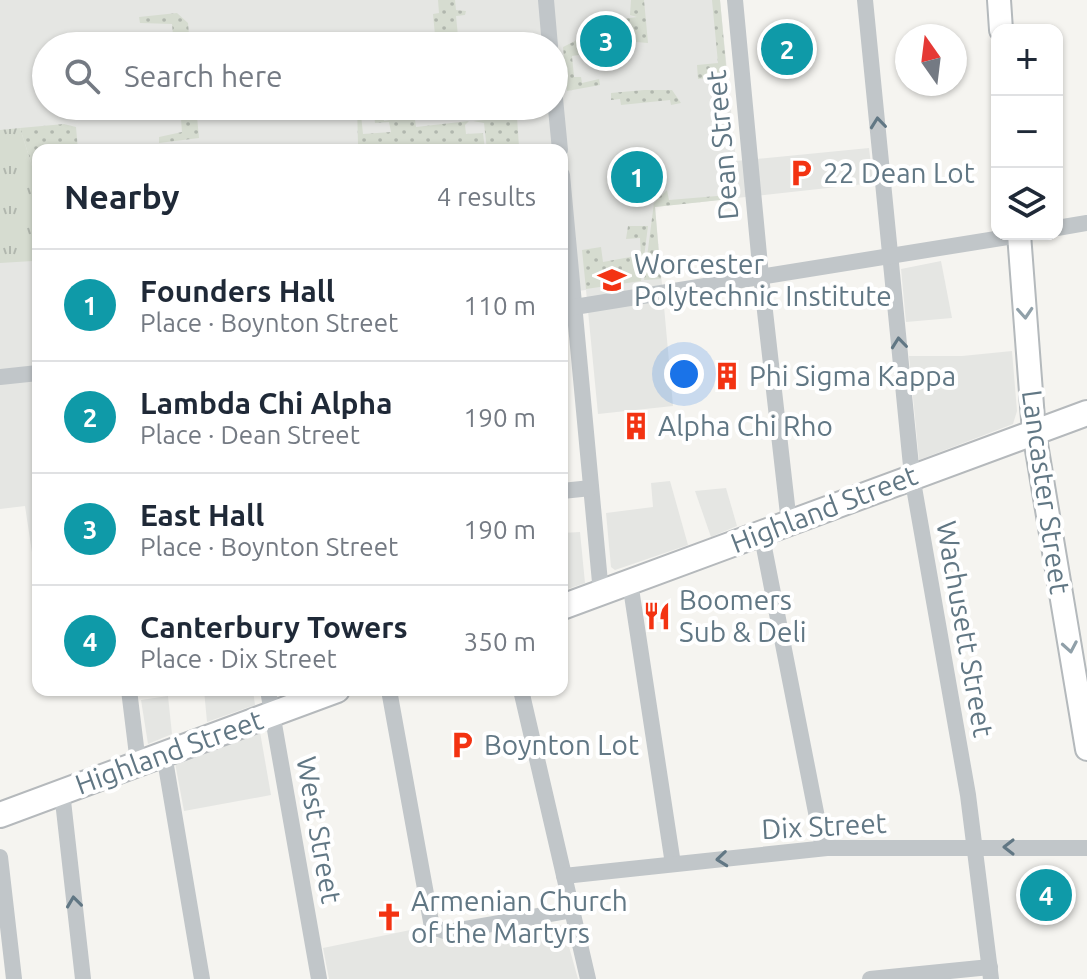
<!DOCTYPE html>
<meta charset="utf-8">
<style>
:root{--surface:#fff;--page:#f2f2f3;--text:#1f2937;--muted:#747a83;--line:#e0e1e3;--accent:#1a73e8}
body{margin:0;font-family:Ubuntu,sans-serif;background:var(--page);color:var(--text)}
.controls{position:absolute;right:24px;top:24px;display:grid;overflow:hidden;border-radius:16px;box-shadow:0 2px 6px #0004}
.controls button{width:72px;height:72px;display:grid;place-items:center;padding:0;border:0;border-bottom:2px solid var(--line);background:var(--surface);color:var(--text);font:40px sans-serif}
.compass{position:absolute;left:895px;top:24px;width:72px;height:72px;border-radius:50%;background:var(--surface);box-shadow:0 2px 6px #0004;rotate:346deg}
.you{position:absolute;left:684px;top:374px;width:28px;height:28px;margin:-20px;border:6px solid #fff;border-radius:50%;background:#1a73e8;box-shadow:0 0 0 12px #1a73e833}
.badge{display:grid;place-items:center;width:52px;height:52px;border-radius:50%;background:var(--accent);color:#fff;font-size:26px;font-weight:700}
.pin{position:absolute;translate:-50% -50%;border:4px solid #fff;box-shadow:0 2px 8px #0006}
.list{margin:0;padding:0;list-style:none}
h2{display:flex;justify-content:space-between;align-items:center;height:104px;margin:0;padding:0 32px;font-size:34px}
h2 small{font-size:26px;font-weight:400;color:var(--muted)}
.list li{display:grid;grid-template-columns:52px 1fr auto;gap:24px;align-items:center;box-sizing:border-box;height:112px;padding:0 32px;border-top:2px solid var(--line)}
.list b{display:block;font-size:30px;white-space:nowrap}
.list p{margin:0;font-size:26px;white-space:nowrap;color:var(--muted)}
.list em{font-size:26px;font-style:normal;color:var(--muted)}
.icon{flex:none;width:44px;height:44px;fill:none;stroke:currentColor;stroke-width:2;stroke-linecap:round;stroke-linejoin:round}
.map{position:relative;flex:none;width:1087px;height:979px;overflow:hidden}
.search{position:absolute;background:var(--surface);box-shadow:0 2px 6px #0004;left:32px;top:32px;width:536px;height:88px;display:flex;align-items:center;gap:20px;box-sizing:border-box;padding:0 28px;border-radius:44px;color:var(--muted);font-size:30px}
.panel{position:absolute;background:var(--surface);box-shadow:0 2px 6px #0004;left:32px;top:144px;width:536px;height:552px;border-radius:16px}
.map>svg:first-child{display:block}
.built{fill:#e5e6e3;fill-rule:evenodd}
.grass{fill:url(#grass-dots)}
.park{fill:url(#park-tufts)}
.lines{fill:none;stroke-linecap:round;stroke-linejoin:round}
.major-casing{stroke:#b4b9bc;stroke-width:26}
.highway-casing{stroke:#b5b9bc;stroke-width:28}
.minor{stroke:#c1c6c9;stroke-width:16}
.major{stroke:#fff;stroke-width:22}
.highway{stroke:#fff;stroke-width:24}
.oneway{stroke:#617784}
.oneway2{stroke:#90a0a9}
.labels{text-anchor:middle;stroke-width:8;stroke-linejoin:round;paint-order:stroke}
.street-label{font-size:28px;fill:#617784;stroke:#fff}
.poi-label{font-size:28px;fill:#617784;stroke:#fff;text-anchor:start}
</style>
<div class="map">
<svg width="1087" height="979" viewBox="0 0 1087 979">
<defs>
<pattern id="grass-dots" width="8" height="8" patternUnits="userSpaceOnUse" patternTransform="scale(2)"><rect width="8" height="8" fill="#d6dcd0"/><path d="M2 2h.1M6 6h.1" fill="none" stroke="#b1b7ae" stroke-width="1.8" stroke-linecap="round"/></pattern>
<pattern id="park-tufts" width="24" height="20" patternUnits="userSpaceOnUse" patternTransform="scale(2)"><rect width="24" height="20" fill="#d6dcd0"/><path d="M3 7l-1-3M5 7V3M7 7l1-3M15 17l-1-3M17 17v-4M19 17l1-3" fill="none" stroke="#b1b7ae"/></pattern>
</defs>
<rect width="100%" height="100%" fill="#f5f4f0"/>
<g class="built">
<path d="M0,0h720l16,161 133,-13 4,35 -218,24 18,199 -75,8 -12,-124 -24,3v-143h-524v409h-5l-8,-53 -25,3zM46,46h508v60h-508z"/>
<polygon points="941,261 952,318 906,322 901,269"/>
<polygon points="1012,351 1017,411 1013,424 919,460 909,356 962,356"/>
<polygon points="670,481 688,545 615,570 611,567 606,513 653,507 651,483"/>
<polygon points="726,488 737,526 711,537 695,491"/>
<polygon points="580,532 585,583 562,591 562,533"/>
<polygon points="204,690 253,690 255,705 207,722"/>
<polygon points="168,696 172,734 148,744 141,700"/>
<polygon points="260,732 271,795 184,811 175,763"/>
<polygon points="563,925 578,979 329,979 323,948 420,928 431,939"/>
</g>
<g class="grass">
<polygon points="438,0 455,0 456,10 466,11 465,15 456,16 459,46 436,46 433,14 439,13"/>
<polygon points="631,0 644,0 648,43 624,41 622,19 637,17 630,15"/>
<polygon points="712,0 720,0 727,76 698,79 697,65 718,63"/>
<polygon points="177,13 188,23 190,46 174,46 172,24 140,23 139,17"/>
<polygon points="583,30 592,35 598,49 578,48 579,55 572,56 574,77 581,77 582,83 599,79 600,85 567,91 563,47 575,41"/>
<polygon points="644,90 672,90 681,103 671,105 670,100 621,105 620,99 611,100 611,93"/>
<polygon points="161,106 196,106 199,138 159,143 159,137 182,132 180,106"/>
<polygon points="357,106 360,106 363,134 391,132 389,122 375,123 373,106 382,106 384,121 390,120 388,106 413,106 416,127 469,121 465,125 466,134 483,133 485,150 470,150 456,144 436,149 358,144"/>
<polygon points="517,117 519,147 514,150 487,150 484,123 473,121"/>
<polygon points="64,124 76,127 78,150 38,150 38,185 20,128"/>
<polygon points="738,184 739,198 655,207 661,279 644,280 654,203 667,190 669,200 729,195 730,185"/>
<polygon points="628,226 648,226 641,281 586,289 582,250 601,247 603,262 641,255 640,238 626,239"/>
</g>
<polygon class="park" points="20,128 38,185 38,226 33,261 0,263 0,130"/>
<g class="lines">
<defs>
<g id="major">
<polyline points="999,0 1001,30"/>
<polyline points="1019,234 1034,432 1087,749"/>
</g>
<g id="highway">
<polyline points="562,607 1087,413"/>
<polyline points="0,815 337,690"/>
</g>
</defs>
<use href="#major" class="major-casing"/>
<use href="#highway" class="highway-casing"/>
<g class="minor">
<polyline points="546,0 550,46"/>
<polyline points="735,0 761,276 789,523"/>
<polyline points="865,0 912,476 968,795 991,979"/>
<polyline points="554,88 560,150"/>
<polyline points="562,175 601,593"/>
<polyline points="1057,228 1087,223"/>
<polyline points="562,309 1026,234"/>
<polyline points="0,377 38,373"/>
<polyline points="562,491 591,488"/>
<polyline points="761,532 823,848"/>
<polyline points="630,582 673,864"/>
<polyline points="129,690 138,763"/>
<polyline points="268,690 319,979"/>
<polyline points="389,690 432,927 448,932 572,910"/>
<polyline points="521,690 588,979"/>
<polyline points="164,754 202,979"/>
<polyline points="62,792 83,979"/>
<polyline points="0,857 14,979"/>
<polyline points="564,876 827,848 1087,848"/>
<polyline points="870,979 990,967"/>
</g>
<use href="#major" class="major"/>
<use href="#highway" class="highway"/>
</g>
<defs><path id="oneway-chevron" d="M-2-3.5L2.5 0L-2 3.5" fill="none" stroke-width="1.6" stroke-linecap="round" stroke-linejoin="round" transform="scale(2)"/></defs>
<g class="oneway">
<use href="#oneway-chevron" transform="translate(878 123) rotate(-96)"/>
<use href="#oneway-chevron" transform="translate(899 343) rotate(-96)"/>
<use href="#oneway-chevron" transform="translate(1009 847) rotate(-180)"/>
<use href="#oneway-chevron" transform="translate(722 859) rotate(174)"/>
<use href="#oneway-chevron" transform="translate(74 902) rotate(-97)"/>
</g>
<g class="oneway2">
<use href="#oneway-chevron" transform="translate(1025 313) rotate(86)"/>
<use href="#oneway-chevron" transform="translate(1070 647) rotate(80)"/>
</g>
<defs>
<symbol id="parking-bare" viewBox="-9 -9 18 18"><path d="M-3.5-5.5H1a3.5 3.5 0 0 1 0 7H-1V5.5H-3.5ZM-1-3.4V-.6H.8a1.4 1.4 0 0 0 0-2.8Z" fill="#f33312" stroke="#fff" stroke-width="2.5" paint-order="stroke"/></symbol>
<symbol id="university-bare" viewBox="-9 -9 18 18"><path d="M0-5L7-2L0 1L-7-2ZM-4 1L0 2.5L4 1V4Q0 6-4 4Z" fill="#f33312" stroke="#fff" stroke-width="2.5" paint-order="stroke"/></symbol>
<symbol id="building-bare" viewBox="-9 -9 18 18"><path d="M-4-6H4V6H1V3H-1V6H-4ZM-2.5-4.3h1.7v1.8h-1.7ZM.8-4.3h1.7v1.8H.8ZM-2.5-1h1.7V.8h-1.7ZM.8-1h1.7V.8H.8Z" fill="#f33312" stroke="#fff" stroke-width="2.5" paint-order="stroke"/></symbol>
<symbol id="restaurant-bare" viewBox="-9 -9 18 18"><path d="M-5-6h1v4h1v-4h1v4h1v-4h1v5L-1.5 .5V6h-2V.5L-5-1ZM5-6V6H3V1.5H1.5Q1.5-4 5-6Z" fill="#f33312" stroke="#fff" stroke-width="2.5" paint-order="stroke"/></symbol>
<symbol id="church-bare" viewBox="-9 -9 18 18"><path d="M-1.2-6h2.4v3.5h3.3v2.4h-3.3V6h-2.4V-.1h-3.3v-2.4h3.3Z" fill="#f33312" stroke="#fff" stroke-width="2.5" paint-order="stroke"/></symbol>
</defs>
<g fill-rule="evenodd">
<use href="#parking-bare" x="781" y="153" width="40" height="40"/>
<use href="#university-bare" x="592" y="260" width="40" height="40"/>
<use href="#building-bare" x="707" y="356" width="40" height="40"/>
<use href="#building-bare" x="616" y="406" width="40" height="40"/>
<use href="#restaurant-bare" x="637" y="596" width="40" height="40"/>
<use href="#parking-bare" x="442" y="725" width="40" height="40"/>
<use href="#church-bare" x="369" y="897" width="40" height="40"/>
</g>
<g class="labels">
<g class="street-label">
<text transform="translate(722 145) rotate(-95)" y="10">Dean Street</text>
<text transform="translate(1046 492) rotate(82)" y="10">Lancaster Street</text>
<text transform="translate(824 509) rotate(-21)" y="10">Highland Street</text>
<text transform="translate(965 629) rotate(80)" y="10">Wachusett Street</text>
<text transform="translate(169 752) rotate(-20)" y="10">Highland Street</text>
<text transform="translate(824 826) rotate(-3)" y="10">Dix Street</text>
<text transform="translate(319 830) rotate(80)" y="10">West Street</text>
</g>
<g class="poi-label">
<text x="823" y="183">22 Dean Lot</text>
<text x="634" y="274">Worcester<tspan x="634" dy="32">Polytechnic Institute</tspan></text>
<text x="749" y="386">Phi Sigma Kappa</text>
<text x="658" y="436">Alpha Chi Rho</text>
<text x="679" y="610">Boomers<tspan x="679" dy="32">Sub &amp; Deli</tspan></text>
<text x="484" y="755">Boynton Lot</text>
<text x="411" y="911">Armenian Church<tspan x="411" dy="32">of the Martyrs</tspan></text>
</g>
</g>
</svg>
<div class="controls">
<button>+</button>
<button>−</button>
<button><svg class="icon" aria-label="layers" viewBox="0 0 24 24"><path d="M12 4l9 5-9 5-9-5zM3 14l9 5 9-5"/></svg></button>
</div>
<svg class="compass" viewBox="-18 -18 36 36"><path d="M0-13l5 13h-10z" fill="#e53935"/><path d="M0 13l5-13h-10z" fill="#747a83"/></svg>
<div class="you"></div>
<div class="pin badge" style="left:637px;top:177px;background:#0f9aa8">1</div>
<div class="pin badge" style="left:787px;top:49px;background:#0f9aa8">2</div>
<div class="pin badge" style="left:606px;top:41px;background:#0f9aa8">3</div>
<div class="pin badge" style="left:1046px;top:895px;background:#0f9aa8">4</div>
<div class="search"><svg class="icon" aria-label="search" viewBox="0 0 24 24"><circle cx="10" cy="10" r="6"/><path d="M15 15l6 6"/></svg>Search here</div>
<section class="panel">
<h2>Nearby<small>4 results</small></h2>
<ul class="list">
<li><span class="badge" style="background:#0f9aa8">1</span><div><b>Founders Hall</b><p>Place · Boynton Street</p></div><em>110 m</em></li>
<li><span class="badge" style="background:#0f9aa8">2</span><div><b>Lambda Chi Alpha</b><p>Place · Dean Street</p></div><em>190 m</em></li>
<li><span class="badge" style="background:#0f9aa8">3</span><div><b>East Hall</b><p>Place · Boynton Street</p></div><em>190 m</em></li>
<li><span class="badge" style="background:#0f9aa8">4</span><div><b>Canterbury Towers</b><p>Place · Dix Street</p></div><em>350 m</em></li>
</ul>
</section>
</div>
